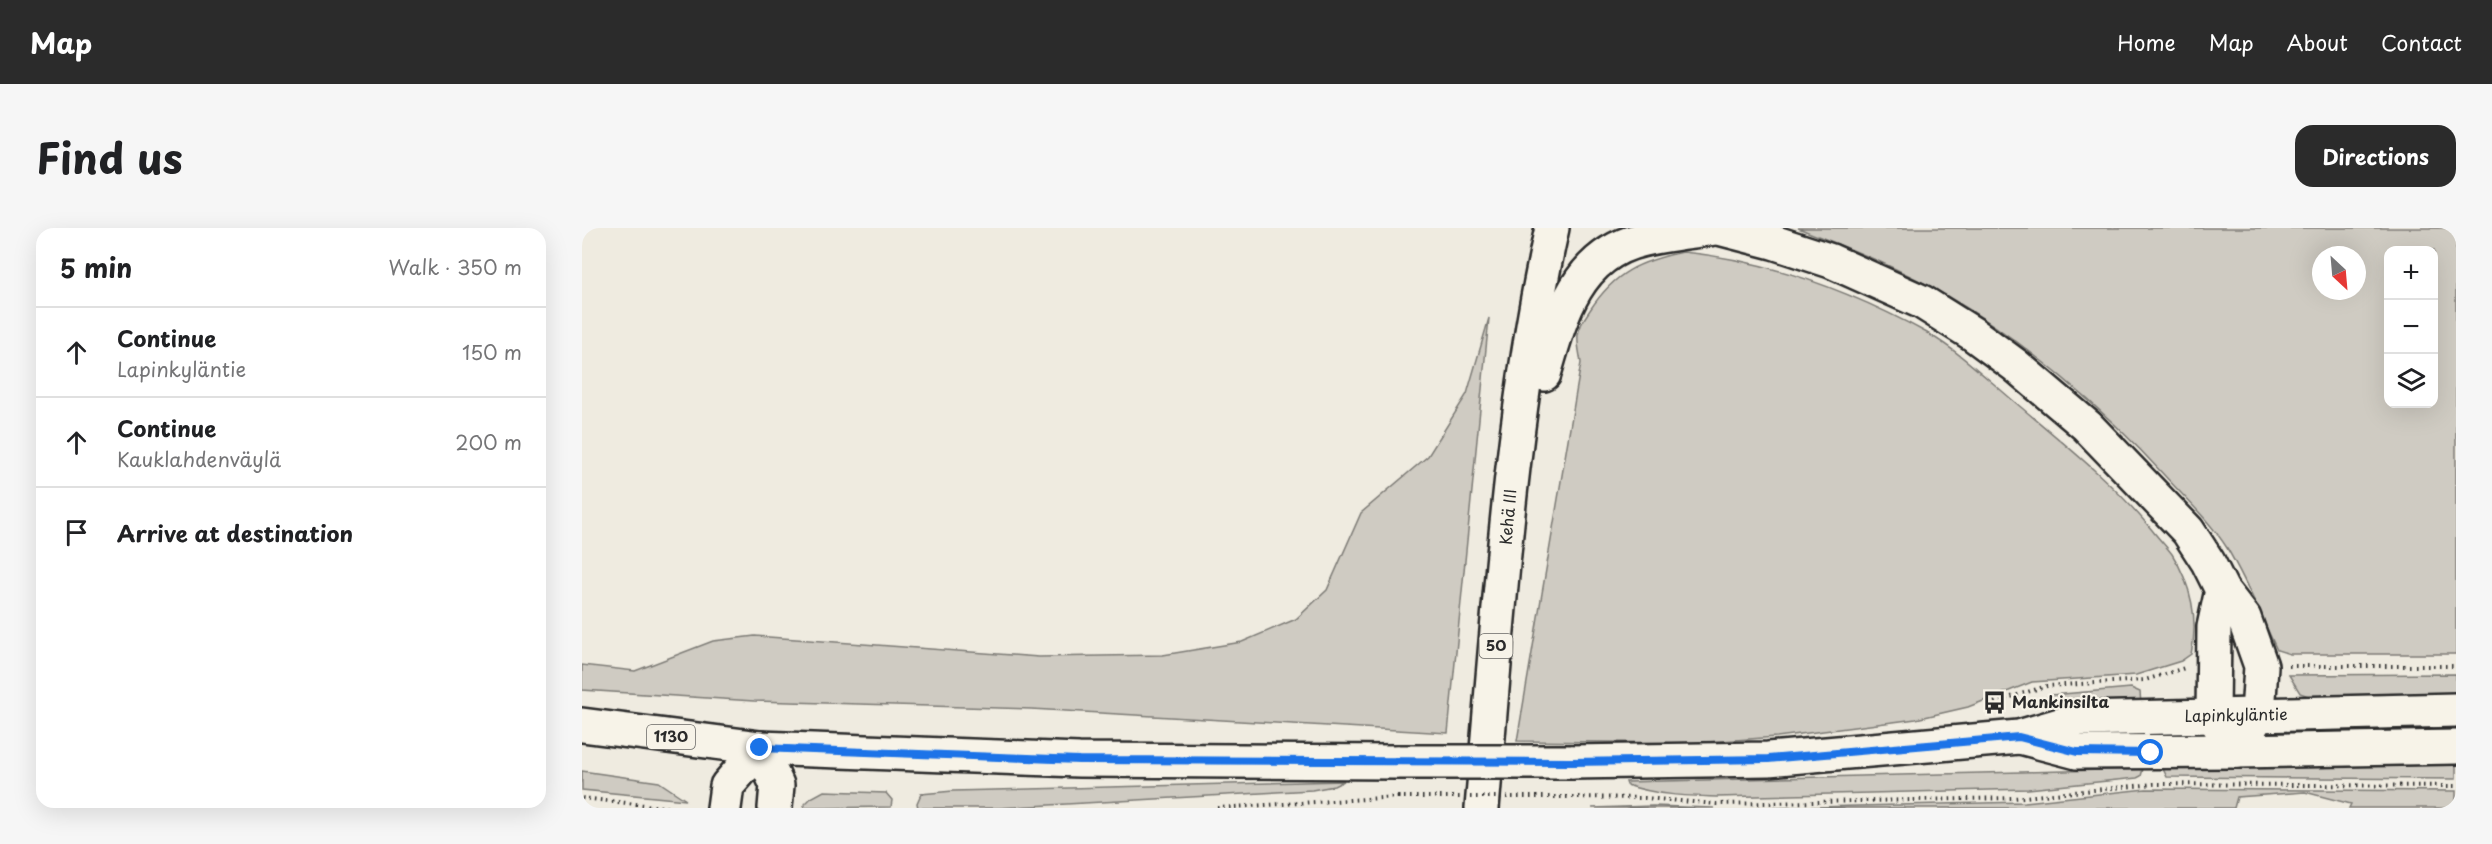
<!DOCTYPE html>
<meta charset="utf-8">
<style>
:root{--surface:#fff;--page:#f6f6f6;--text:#202124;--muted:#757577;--line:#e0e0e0;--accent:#2b2b2b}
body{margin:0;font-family:"Playpen Sans",sans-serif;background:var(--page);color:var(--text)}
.controls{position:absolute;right:18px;top:18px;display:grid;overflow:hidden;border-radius:12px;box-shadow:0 6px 24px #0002}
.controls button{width:54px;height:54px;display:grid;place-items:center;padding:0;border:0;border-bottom:2px solid var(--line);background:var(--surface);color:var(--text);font:30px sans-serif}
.compass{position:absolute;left:1730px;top:18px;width:54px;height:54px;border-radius:50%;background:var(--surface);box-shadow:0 6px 24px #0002;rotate:154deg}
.stop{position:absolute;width:18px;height:18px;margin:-14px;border:4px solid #1a73e8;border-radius:50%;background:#fff}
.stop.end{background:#1a73e8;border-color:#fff;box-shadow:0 2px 6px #0008}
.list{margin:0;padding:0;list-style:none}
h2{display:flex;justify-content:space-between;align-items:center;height:78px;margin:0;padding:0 24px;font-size:26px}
h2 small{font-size:20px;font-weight:400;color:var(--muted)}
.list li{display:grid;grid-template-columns:39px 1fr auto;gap:18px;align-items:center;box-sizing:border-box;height:90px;padding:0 24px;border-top:2px solid var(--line)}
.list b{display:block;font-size:22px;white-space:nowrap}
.list p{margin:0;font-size:20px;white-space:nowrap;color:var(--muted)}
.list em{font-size:20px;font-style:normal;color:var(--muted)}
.icon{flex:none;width:33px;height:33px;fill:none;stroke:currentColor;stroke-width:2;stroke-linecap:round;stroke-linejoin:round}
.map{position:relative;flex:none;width:1874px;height:580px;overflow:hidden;border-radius:18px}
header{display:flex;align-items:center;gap:36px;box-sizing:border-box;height:84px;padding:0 30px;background:var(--accent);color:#fff}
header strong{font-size:28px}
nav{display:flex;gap:33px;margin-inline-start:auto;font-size:21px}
.intro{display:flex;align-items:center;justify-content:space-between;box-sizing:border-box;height:144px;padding:0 36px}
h1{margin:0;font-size:42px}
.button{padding:15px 27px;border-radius:18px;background:var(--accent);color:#fff;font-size:21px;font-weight:700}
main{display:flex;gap:36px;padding:0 36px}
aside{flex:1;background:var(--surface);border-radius:18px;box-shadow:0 6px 24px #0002}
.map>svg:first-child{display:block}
.green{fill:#cfcbc2;stroke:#7d7b76;stroke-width:1.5;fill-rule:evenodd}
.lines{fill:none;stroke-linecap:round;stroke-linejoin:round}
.secondary-casing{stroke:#2b2b2b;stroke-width:38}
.primary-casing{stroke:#2b2b2b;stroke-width:38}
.trunk-casing{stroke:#2b2b2b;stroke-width:38}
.path{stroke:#2b2b2b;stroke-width:4;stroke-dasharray:1.5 4.5;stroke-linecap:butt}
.secondary{stroke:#f7f3e8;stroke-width:33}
.primary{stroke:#f7f3e8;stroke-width:33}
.trunk{stroke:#f7f3e8;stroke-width:33}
.primary-bridge-casing{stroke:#2b2b2b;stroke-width:38;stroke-linecap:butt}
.path-bridge{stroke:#2b2b2b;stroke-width:4;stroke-dasharray:1.5 4.5;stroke-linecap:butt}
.primary-bridge{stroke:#f7f3e8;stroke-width:33}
.route{stroke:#1a73e8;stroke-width:8}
.labels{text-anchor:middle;stroke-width:4.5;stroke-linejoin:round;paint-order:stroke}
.shield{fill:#f7f3e8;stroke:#686764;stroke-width:1.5}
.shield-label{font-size:15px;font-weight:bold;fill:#2b2b2b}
.street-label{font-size:16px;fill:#2b2b2b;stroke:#f7f3e8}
.poi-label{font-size:16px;font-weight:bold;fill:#2b2b2b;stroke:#f7f3e8;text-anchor:start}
</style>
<header>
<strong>Map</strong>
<nav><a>Home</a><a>Map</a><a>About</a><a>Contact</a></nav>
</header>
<div class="intro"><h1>Find us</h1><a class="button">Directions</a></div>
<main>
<aside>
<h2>5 min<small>Walk · 350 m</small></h2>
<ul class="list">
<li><svg class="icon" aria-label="ahead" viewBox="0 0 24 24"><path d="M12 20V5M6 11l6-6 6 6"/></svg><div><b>Continue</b><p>Lapinkyläntie</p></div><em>150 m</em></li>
<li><svg class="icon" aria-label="ahead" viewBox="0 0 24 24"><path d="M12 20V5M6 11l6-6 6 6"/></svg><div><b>Continue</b><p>Kauklahdenväylä</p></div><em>200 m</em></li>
<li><svg class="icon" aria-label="arrive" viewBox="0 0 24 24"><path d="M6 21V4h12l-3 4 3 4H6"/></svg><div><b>Arrive at destination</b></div></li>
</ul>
</aside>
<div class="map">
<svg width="1874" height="580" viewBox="0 0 1874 580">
<rect width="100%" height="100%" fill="#efebe0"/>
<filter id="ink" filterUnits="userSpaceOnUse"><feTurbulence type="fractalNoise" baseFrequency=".0167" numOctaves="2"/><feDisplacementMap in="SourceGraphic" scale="12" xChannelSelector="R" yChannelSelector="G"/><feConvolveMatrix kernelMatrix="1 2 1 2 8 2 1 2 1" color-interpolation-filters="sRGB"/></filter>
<g filter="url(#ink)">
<g class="green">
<path d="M1216,0h658v426h-166l-13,-4c-16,-34 -31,-70 -50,-102 -17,-27 -42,-50 -63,-73 -61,-67 -138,-133 -217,-179 -47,-28 -99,-48 -149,-68zM1806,22h46v154h-46zM1739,27h36v36h-36z"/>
<path d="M1101,24c85,8 169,40 244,81 30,17 56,42 82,64 49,42 102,83 143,133 6,8 14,16 20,24 19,30 27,66 19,100l-10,7 -45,14 -104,7 -64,25 -52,12 -139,18 -84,6 -176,-2 64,-378c-1,-8 -4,-19 -3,-28 1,-9 7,-18 12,-25 25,-38 50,-49 93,-58z"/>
<polygon points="907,90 866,505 449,481 172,473 0,462 0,437 53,443 131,413 173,408 457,429 581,427 660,414 714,391 745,362 779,285 846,228 885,166"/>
<polygon points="1874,446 1874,469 1738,472 1718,465 1707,447"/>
<polygon points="1549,460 1558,464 1559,476 1464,475 1465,469 1469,467"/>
<polygon points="1874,533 1874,551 1585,549 1580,539"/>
<path d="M1561,541l-2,7 -4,2 -109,11 -311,8c-32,-1 -61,-2 -90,-12l-1,-3z"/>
<polygon points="0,543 77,554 104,572 0,562"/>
<polygon points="762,553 752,558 730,562 415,580 336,580 335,575 339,566 371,563"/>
<polygon points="1564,561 1874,563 1874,580 1767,580 1769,576 1723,564 1655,569 1652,580 1191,580 1443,574"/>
<polygon points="242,563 304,565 310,572 309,579 222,580 222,577 229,570"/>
<polygon points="1071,578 1132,580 1010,580"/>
</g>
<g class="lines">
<defs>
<g id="secondary">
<polyline points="1631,488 1874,482"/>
<polyline points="1654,523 1874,519"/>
</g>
<g id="primary">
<polyline points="0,497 178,520 497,532 817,534"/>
<polyline points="1438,509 1495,524 1654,523"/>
<polyline points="989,534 1186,531 1437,509 1498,491 1631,488"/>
</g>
<g id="trunk">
<polyline points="1137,0 1191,14 1249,33 1340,74 1391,106 1433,137 1505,198 1606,303 1626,334 1640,362 1662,390 1679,438 1676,487 1654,523 1631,488 1632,399 1640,362"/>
<path d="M962,146c16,-56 32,-119 97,-134 24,-6 49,-8 74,-12"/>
<polyline points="142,580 145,558 178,520 195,557 193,580"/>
<path d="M900,580c17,-194 28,-390 70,-580"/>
</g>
</defs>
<use href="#secondary" class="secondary-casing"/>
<use href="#primary" class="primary-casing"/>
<use href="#trunk" class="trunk-casing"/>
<g class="path">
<polyline points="1707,438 1874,438"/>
<polyline points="1412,474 1465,458 1563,452 1603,440"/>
<polyline points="990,569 1063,570 1135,576 1432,570 1572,556 1874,558"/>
<polyline points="0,570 90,580"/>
<polyline points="635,580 816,569"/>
</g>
<use href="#secondary" class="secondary"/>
<use href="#primary" class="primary"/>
<use href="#trunk" class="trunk"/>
<defs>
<polyline id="primary-bridge" points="817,534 989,534"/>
</defs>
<use href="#primary-bridge" class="primary-bridge-casing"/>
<polyline class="path-bridge" points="816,569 990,569"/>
<use href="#primary-bridge" class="primary-bridge"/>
</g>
</g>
<g class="lines" filter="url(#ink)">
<polyline class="route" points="178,520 497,532 989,534 1186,531 1437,509 1495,524 1569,525"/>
</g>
<defs>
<symbol id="bus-bare" viewBox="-9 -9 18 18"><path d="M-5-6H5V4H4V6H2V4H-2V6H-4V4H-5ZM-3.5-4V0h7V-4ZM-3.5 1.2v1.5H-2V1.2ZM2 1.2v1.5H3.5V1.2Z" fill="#2b2b2b" stroke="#f7f3e8" stroke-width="2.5" paint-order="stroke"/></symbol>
</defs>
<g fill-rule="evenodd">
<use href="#bus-bare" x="1396" y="458" width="33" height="33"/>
</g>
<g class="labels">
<g class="shield">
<rect x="897.5" y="406" width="33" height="24" rx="4.5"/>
<rect x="65" y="497" width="48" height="24" rx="4.5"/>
</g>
<g class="shield-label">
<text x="914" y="423">50</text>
<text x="89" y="514">1130</text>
</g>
<g class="street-label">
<text transform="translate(926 289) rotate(-85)" y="6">Kehä III</text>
<text transform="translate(1654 487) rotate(-1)" y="6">Lapinkyläntie</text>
</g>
<g class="poi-label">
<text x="1430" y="480">Mankinsilta</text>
</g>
</g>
</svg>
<div class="controls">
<button>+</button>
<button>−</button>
<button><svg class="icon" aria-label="layers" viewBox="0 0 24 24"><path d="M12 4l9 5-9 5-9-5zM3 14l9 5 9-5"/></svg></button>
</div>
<svg class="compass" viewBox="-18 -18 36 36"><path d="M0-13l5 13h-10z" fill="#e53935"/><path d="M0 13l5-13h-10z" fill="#757577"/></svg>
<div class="stop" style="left:1569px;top:525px"></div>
<div class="stop end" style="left:178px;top:520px"></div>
</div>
</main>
